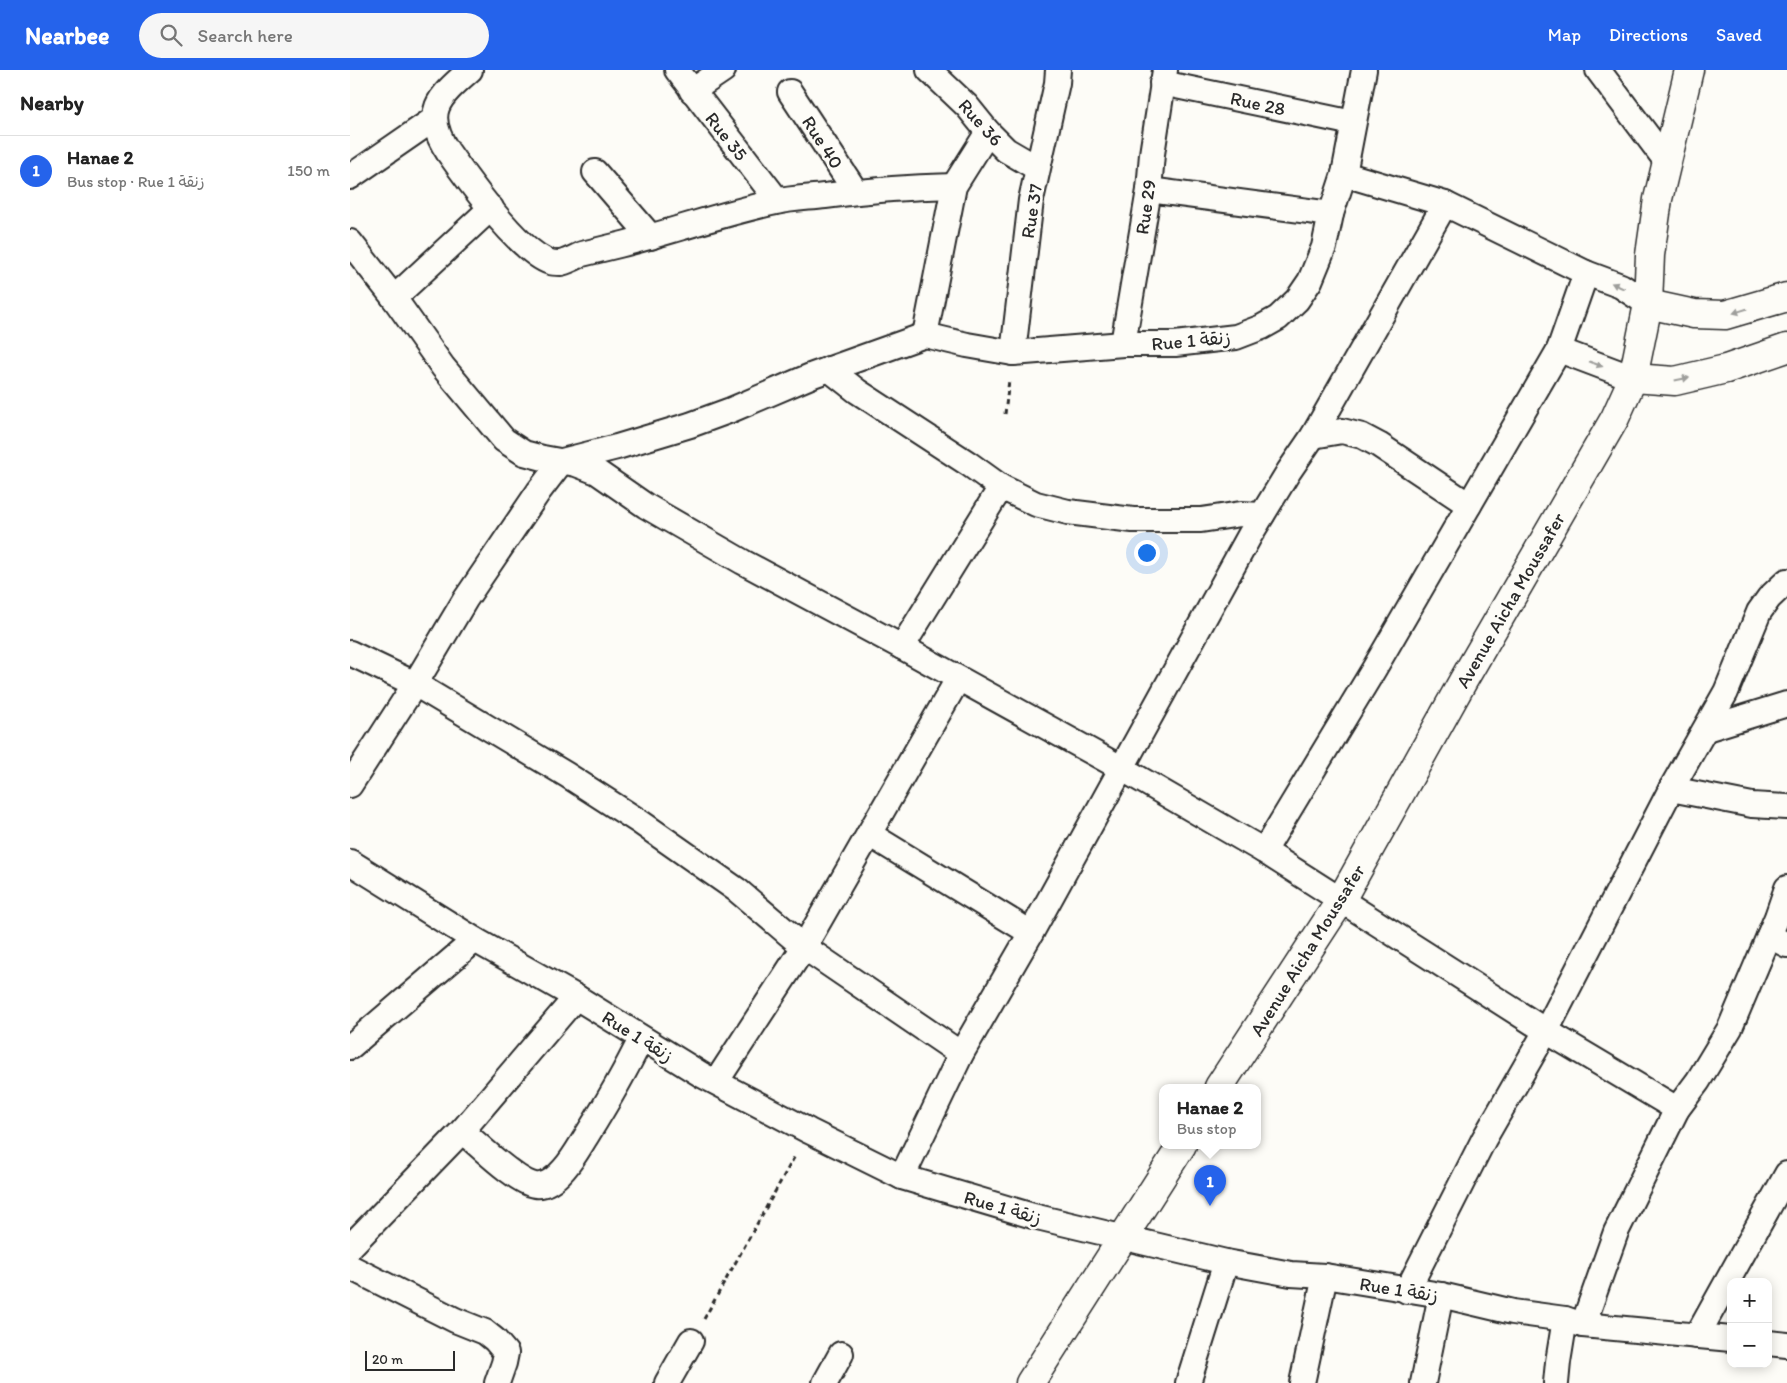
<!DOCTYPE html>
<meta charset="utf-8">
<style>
:root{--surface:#fff;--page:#f6f6f6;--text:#222;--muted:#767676;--line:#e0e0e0;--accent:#2563eb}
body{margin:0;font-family:Itim,"Playpen Sans Arabic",sans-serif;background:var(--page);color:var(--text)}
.controls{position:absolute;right:15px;bottom:15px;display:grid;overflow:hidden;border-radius:10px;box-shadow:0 2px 12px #0003}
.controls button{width:45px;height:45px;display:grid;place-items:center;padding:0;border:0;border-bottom:1px solid var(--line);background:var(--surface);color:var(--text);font:25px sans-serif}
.scale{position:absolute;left:15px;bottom:12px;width:90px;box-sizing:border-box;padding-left:5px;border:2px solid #2b2b2b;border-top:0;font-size:14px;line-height:18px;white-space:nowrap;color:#2b2b2b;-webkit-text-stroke:4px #fdfcf7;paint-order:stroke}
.you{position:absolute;left:796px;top:482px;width:18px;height:18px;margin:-12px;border:4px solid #fff;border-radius:50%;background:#1a73e8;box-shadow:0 0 0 8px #1a73e833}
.badge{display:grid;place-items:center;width:32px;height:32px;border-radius:50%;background:var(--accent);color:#fff;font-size:16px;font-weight:700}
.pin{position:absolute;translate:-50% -41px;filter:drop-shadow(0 1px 2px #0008)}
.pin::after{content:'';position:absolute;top:26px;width:18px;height:15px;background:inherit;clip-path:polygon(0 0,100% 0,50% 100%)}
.popup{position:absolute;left:809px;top:1014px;width:102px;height:65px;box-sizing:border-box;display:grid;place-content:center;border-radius:10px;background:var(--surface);filter:drop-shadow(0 1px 4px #0005);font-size:16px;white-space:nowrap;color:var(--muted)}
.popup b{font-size:19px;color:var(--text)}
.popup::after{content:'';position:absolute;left:50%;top:100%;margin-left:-10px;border:10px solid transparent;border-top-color:var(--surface)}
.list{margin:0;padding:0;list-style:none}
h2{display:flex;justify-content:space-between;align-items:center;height:65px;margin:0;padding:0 20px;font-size:21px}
h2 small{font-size:16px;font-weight:400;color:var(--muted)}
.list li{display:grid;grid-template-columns:32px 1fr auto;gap:15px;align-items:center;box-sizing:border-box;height:70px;padding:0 20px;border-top:1px solid var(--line)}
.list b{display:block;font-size:19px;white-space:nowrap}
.list p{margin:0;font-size:16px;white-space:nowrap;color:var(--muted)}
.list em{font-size:16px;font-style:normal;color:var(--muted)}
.icon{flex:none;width:28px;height:28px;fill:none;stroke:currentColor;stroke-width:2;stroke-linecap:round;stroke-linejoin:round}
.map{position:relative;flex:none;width:1437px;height:1313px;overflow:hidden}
header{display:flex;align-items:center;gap:30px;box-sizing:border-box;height:70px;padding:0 25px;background:var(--accent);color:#fff}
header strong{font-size:24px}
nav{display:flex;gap:28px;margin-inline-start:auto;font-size:18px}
.search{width:350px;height:45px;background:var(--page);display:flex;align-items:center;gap:12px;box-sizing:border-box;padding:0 18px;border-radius:28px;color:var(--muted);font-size:19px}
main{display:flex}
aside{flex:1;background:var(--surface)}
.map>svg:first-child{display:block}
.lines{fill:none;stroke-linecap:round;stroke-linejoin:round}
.street-casing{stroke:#2b2b2b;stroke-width:28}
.secondary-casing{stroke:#2b2b2b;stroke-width:31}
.path{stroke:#2b2b2b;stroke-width:3;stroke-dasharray:5 4;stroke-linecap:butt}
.street{stroke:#fdfcf7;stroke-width:24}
.secondary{stroke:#fdfcf7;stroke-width:28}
.oneway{fill:#9e9e9b}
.labels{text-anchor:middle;stroke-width:5;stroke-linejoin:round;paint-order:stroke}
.street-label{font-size:19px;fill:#2b2b2b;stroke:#fdfcf7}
</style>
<header>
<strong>Nearbee</strong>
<div class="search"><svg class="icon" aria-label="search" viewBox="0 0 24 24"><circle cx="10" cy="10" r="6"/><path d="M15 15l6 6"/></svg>Search here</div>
<nav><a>Map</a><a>Directions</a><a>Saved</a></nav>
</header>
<main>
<aside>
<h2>Nearby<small></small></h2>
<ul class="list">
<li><span class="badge">1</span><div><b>Hanae 2</b><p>Bus stop · Rue 1 زنقة</p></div><em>150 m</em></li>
</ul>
</aside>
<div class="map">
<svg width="1437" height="1313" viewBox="0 0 1437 1313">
<rect width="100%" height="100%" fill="#fdfcf7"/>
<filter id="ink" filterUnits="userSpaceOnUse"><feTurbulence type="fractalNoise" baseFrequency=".02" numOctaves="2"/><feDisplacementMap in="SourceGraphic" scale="10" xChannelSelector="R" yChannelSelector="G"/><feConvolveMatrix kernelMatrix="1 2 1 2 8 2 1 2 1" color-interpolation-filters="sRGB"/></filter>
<g filter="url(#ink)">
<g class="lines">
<defs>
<g id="street">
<path d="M120,0c-32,28 -48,42 -22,82 19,27 71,100 102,110 3,1 8,1 11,1 8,-2 15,-6 21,-9 12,-3 25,-6 37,-9 53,-13 104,-32 157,-43 16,-4 33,-4 49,-6 43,-6 85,-9 129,-10"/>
<polyline points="327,0 428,131"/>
<polyline points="579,0 617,36 638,62 656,80 687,98"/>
<polyline points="1248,0 1317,92"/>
<polyline points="812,13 1003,53"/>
<polyline points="342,21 373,0"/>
<polyline points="440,22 506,122"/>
<polyline points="245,102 301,167"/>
<polyline points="994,104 1095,134 1236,203 1271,216 1298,234"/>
<polyline points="0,107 84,49"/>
<polyline points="799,120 981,144"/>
<polyline points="0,172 44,228 93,297 154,370 174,383 193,388 226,394 247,402 296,436 393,492 552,577 771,698 914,781 1196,961 1327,1039"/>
<polyline points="44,228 141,138"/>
<polyline points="575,265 617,275 663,283 773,274 825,274 886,267 912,257 928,248 947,230 960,211 974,177 981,144 994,104 1014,0"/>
<polyline points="575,265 604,116 638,62"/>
<polyline points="773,274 799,120 802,84 815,0"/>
<polyline points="1209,280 1283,308"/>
<polyline points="663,283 681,130 707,13 708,0"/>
<polyline points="479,299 507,321 619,394 651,417 686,434 718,442 783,450 851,450 891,444 912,445"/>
<polyline points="963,366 992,361 1012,366 1029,375 1119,435"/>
<polyline points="552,577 651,417"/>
<polyline points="0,583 65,614 217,705 290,752 387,820 454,877 611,984"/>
<polyline points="1356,659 1437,634"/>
<polyline points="0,715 65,614 115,530 189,421 212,391 267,377 340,355 381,340 463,305 575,265"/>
<polyline points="1321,719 1402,735 1437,737"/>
<polyline points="519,764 681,863"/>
<polyline points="914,781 1024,599 1209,280 1236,203"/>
<polyline points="0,792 125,870 226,927 352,1005 459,1061 552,1107 683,1146 876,1192 941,1204 975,1206 1091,1225 1163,1242 1215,1249 1233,1255 1381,1269"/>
<polyline points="1419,866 1437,875"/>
<polyline points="0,977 125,870"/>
<polyline points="366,1012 454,877 608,609"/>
<path d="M112,1061c16,13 54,51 73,54 11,2 22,-8 29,-16 9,-10 16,-23 23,-34 20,-32 38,-63 54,-96"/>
<polyline points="552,1107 611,984 681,863 900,465 939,401 963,366 1095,134"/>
<polyline points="0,1177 112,1061 226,927"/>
<polyline points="0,1197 105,1250 135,1262 145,1270 156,1283 154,1293 147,1313"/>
<polyline points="1057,1221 1134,1069 1196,961 1321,719 1376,622 1409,542 1419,528 1437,511"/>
<polyline points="1233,1255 1266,1162 1327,1039 1348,1011 1380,958 1427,847 1437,818"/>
<polyline points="1347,1266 1437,1104"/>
<polyline points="1418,1273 1437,1275"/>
<polyline points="317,1313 341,1271"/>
<polyline points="475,1313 491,1284"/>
<polyline points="838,1313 876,1192"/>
<polyline points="952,1313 975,1206"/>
<polyline points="1073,1313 1091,1225"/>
<polyline points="1206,1313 1208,1292 1215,1249"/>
</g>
<g id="secondary">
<polyline points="1298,234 1344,244 1375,245 1437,227"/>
<polyline points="1283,308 1325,311 1376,299 1437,278"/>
<polyline points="869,1017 991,830 1113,611 1265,348 1283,308 1298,234 1300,185 1308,129 1339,0"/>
<polyline points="680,1313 832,1075"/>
</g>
</defs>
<use href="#street" class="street-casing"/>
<use href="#secondary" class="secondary-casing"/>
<g class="path">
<polyline points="655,344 659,310"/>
<polyline points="354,1249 446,1084"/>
</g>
<use href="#street" class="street"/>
<use href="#secondary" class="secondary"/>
</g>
<defs><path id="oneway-solid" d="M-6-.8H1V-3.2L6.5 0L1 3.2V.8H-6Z" transform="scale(1.25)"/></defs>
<g class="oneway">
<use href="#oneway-solid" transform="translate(1268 216) rotate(-155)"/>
<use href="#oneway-solid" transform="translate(1390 241) rotate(163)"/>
<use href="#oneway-solid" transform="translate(1246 294) rotate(21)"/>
<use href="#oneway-solid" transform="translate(1332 309) rotate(-12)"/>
</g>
</g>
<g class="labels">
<g class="street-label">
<text transform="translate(908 33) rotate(12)" y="7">Rue 28</text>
<text transform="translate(631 52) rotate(48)" y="7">Rue 36</text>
<text transform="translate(377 66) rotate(52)" y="7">Rue 35</text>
<text transform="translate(473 72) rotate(57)" y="7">Rue 40</text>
<text transform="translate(795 137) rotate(-82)" y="7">Rue 29</text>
<text transform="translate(681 141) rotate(-81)" y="7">Rue 37</text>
<text transform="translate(841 270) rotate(-5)" y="7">Rue 1 زنقة</text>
<text transform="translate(1160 530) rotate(-60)" y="7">Avenue Aicha Moussafer</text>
<text transform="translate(957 880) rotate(-58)" y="7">Avenue Aicha Moussafer</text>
<text transform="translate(288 966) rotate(32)" y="7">Rue 1 زنقة</text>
<text transform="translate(653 1137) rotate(16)" y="7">Rue 1 زنقة</text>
<text transform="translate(1049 1219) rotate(9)" y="7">Rue 1 زنقة</text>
</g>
</g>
</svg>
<div class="controls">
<button>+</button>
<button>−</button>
</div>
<div class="scale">20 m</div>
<div class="you"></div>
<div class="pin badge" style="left:860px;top:1136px">1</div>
<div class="popup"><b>Hanae 2</b>Bus stop</div>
</div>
</main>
